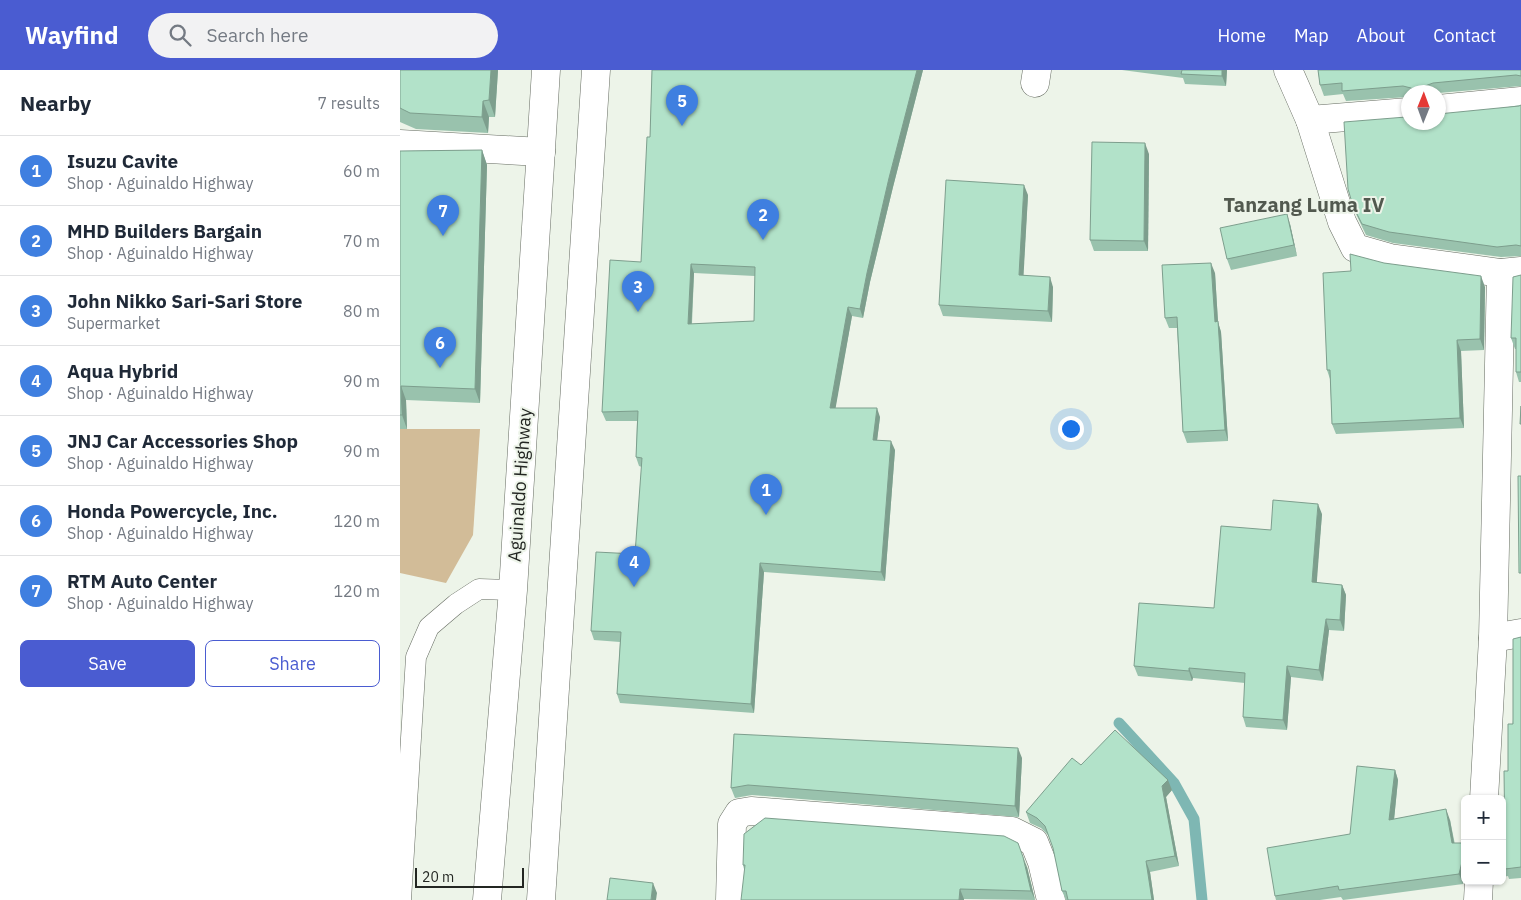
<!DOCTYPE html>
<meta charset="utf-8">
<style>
:root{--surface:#fff;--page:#f2f2f3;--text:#1f2937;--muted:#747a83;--line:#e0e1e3;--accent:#4a5cd1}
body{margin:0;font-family:"IBM Plex Sans",sans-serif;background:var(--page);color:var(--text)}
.controls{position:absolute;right:15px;bottom:15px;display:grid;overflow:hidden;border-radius:8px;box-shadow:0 1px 4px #0004}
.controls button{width:45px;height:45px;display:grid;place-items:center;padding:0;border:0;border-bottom:1px solid var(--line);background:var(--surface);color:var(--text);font:25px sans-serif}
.compass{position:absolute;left:1001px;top:15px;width:45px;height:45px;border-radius:50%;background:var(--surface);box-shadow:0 1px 4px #0004;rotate:1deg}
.scale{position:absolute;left:15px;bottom:12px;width:109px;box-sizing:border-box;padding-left:5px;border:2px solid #232622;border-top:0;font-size:14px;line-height:18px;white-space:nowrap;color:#232622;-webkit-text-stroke:4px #edf4e9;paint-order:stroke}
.you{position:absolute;left:670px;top:358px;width:18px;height:18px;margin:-12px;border:4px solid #fff;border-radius:50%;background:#1a73e8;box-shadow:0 0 0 8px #1a73e833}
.badge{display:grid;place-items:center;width:32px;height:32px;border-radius:50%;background:var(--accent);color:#fff;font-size:16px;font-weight:700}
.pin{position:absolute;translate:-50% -41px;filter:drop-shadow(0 1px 2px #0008)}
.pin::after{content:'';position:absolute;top:26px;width:18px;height:15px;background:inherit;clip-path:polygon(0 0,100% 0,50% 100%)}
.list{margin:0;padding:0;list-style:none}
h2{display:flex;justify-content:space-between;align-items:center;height:65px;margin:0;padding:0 20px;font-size:21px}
h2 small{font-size:16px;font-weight:400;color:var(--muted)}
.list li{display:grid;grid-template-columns:32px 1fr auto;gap:15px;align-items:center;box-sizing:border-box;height:70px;padding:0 20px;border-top:1px solid var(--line)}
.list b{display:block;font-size:19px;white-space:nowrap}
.list p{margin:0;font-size:16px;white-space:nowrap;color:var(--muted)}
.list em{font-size:16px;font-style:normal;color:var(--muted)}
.actions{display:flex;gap:10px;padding:15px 20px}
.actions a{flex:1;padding:11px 0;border:1px solid var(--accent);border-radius:8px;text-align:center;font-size:18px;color:var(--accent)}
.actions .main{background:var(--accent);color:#fff}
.icon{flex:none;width:28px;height:28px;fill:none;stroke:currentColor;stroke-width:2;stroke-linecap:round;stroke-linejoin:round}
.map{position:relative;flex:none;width:1121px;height:830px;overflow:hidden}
header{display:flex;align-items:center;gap:30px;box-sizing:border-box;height:70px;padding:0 25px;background:var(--accent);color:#fff}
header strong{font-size:24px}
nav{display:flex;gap:28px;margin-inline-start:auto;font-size:18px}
.search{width:350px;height:45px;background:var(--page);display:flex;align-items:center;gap:12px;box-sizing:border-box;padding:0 18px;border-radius:28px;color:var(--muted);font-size:19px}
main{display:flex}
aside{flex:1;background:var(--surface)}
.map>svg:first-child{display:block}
.green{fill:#d2bc98}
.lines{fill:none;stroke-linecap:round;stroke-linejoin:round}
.stream{stroke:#7eb7b3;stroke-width:11}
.lane-casing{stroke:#666c62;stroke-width:21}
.street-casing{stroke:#666c62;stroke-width:29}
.highway-casing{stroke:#666c62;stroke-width:29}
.lane{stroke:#fff;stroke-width:20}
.street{stroke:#fff;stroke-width:28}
.highway{stroke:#fff;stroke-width:28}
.wall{fill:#99c2ad;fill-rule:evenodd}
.shaded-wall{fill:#7d9e8d}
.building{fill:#b2e2c9;stroke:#7d9e8d;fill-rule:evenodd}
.labels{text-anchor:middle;stroke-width:4;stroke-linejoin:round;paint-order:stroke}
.street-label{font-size:18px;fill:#232622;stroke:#edf4e9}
.quarter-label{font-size:20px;font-weight:bold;fill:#52594f;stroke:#edf4e9}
</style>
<header>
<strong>Wayfind</strong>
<div class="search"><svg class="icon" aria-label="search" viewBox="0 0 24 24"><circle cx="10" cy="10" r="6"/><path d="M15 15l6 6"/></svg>Search here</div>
<nav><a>Home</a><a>Map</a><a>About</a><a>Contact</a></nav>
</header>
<main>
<aside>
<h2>Nearby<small>7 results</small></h2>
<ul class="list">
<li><span class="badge" style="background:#3f7fe0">1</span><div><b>Isuzu Cavite</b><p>Shop · Aguinaldo Highway</p></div><em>60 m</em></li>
<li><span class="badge" style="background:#3f7fe0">2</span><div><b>MHD Builders Bargain</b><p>Shop · Aguinaldo Highway</p></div><em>70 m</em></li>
<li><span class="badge" style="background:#3f7fe0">3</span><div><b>John Nikko Sari-Sari Store</b><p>Supermarket</p></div><em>80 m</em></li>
<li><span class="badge" style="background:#3f7fe0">4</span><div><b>Aqua Hybrid</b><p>Shop · Aguinaldo Highway</p></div><em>90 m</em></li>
<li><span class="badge" style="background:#3f7fe0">5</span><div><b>JNJ Car Accessories Shop</b><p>Shop · Aguinaldo Highway</p></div><em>90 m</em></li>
<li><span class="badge" style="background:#3f7fe0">6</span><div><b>Honda Powercycle, Inc.</b><p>Shop · Aguinaldo Highway</p></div><em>120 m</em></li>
<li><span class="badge" style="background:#3f7fe0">7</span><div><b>RTM Auto Center</b><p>Shop · Aguinaldo Highway</p></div><em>120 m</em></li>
</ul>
<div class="actions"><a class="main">Save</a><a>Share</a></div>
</aside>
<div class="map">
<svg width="1121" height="830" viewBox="0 0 1121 830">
<rect width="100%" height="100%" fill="#edf4e9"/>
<polygon class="green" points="0,359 80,359 73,465 46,513 0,503"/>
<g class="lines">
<polyline class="stream" points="719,653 774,713 794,749 802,830"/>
<defs>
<polyline id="lane" points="1,830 16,587 29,557 56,534 79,519 113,520"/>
<g id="street">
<polyline points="888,0 910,50 1008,42"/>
<polyline points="635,13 637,0"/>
<polyline points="1038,39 1121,31"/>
<polyline points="910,50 942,152 955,178 990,188 1101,203 1121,201"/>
<polyline points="0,74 141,82"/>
<polyline points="1093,568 1121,563"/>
<polyline points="1084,729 1093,568 1101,203"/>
<polyline points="330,830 332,754 339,743 351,741 612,761 634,772 642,792 651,830"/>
<polyline points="1078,830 1079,811"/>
</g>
<g id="highway">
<polyline points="87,830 113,520 146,0"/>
<polyline points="141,830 196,0"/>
</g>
</defs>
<use href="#lane" class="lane-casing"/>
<use href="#street" class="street-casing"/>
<use href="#highway" class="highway-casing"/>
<use href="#lane" class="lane"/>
<use href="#street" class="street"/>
<use href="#highway" class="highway"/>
</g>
<g class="wall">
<polygon points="0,0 98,0 95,47 89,47 88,63 16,59 0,52"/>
<path d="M252,0h271l-30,117 -23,95 -7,36 -11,-2 -17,92 45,9 -3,23 18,10 -10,131 -121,-9 -10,141 -134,-10 -3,-9 3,-52 -26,-2 -3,-9 44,-77 7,-87 -3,-1 -3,-9 1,-36h-31l-4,-9 39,-150 9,-125zM294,203l61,3 -1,45 -62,3z"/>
<polygon points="722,0 827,0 826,16 785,14 783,8"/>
<polygon points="918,0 1121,0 1121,16 1038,23 1038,22 1008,22 1008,27 946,31 943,24 924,26 920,15"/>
<polygon points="1121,35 1121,186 1101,187 993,173 966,165 957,146 953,136 1008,52"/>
<polygon points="82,80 87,95 80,333 6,330 7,359 0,359 0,81"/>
<polygon points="749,84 748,181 694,181 690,170"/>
<polygon points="628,125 623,205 653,217 652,252 543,246 539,235"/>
<polygon points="890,154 897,186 831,200 827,189"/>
<polygon points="984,193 1085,217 1084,280 1061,281 1064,358 936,364 932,354 930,309 927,300 951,201"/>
<polygon points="815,203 818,252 821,262 828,371 787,373 783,362 777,258 769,258 765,248"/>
<polygon points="1121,205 1121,312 1119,312 1116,302 1116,279 1115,279 1111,268"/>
<polygon points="922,444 916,513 942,515 946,525 944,561 929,560 923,611 891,607 887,660 846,657 843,647 845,613 793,608 792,611 738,606 734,596 814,538 871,460"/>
<polygon points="1121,567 1121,808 1109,809 1108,806 1102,807 1102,774 1105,774 1108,701"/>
<polygon points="334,664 622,688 619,747 352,725 335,728 331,718"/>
<polygon points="681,695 772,720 766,727 779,796 750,802 754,830 666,830 662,821 654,780 649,766 641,758 630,753 626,742"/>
<polygon points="995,700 998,710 994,749 1050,750 1063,814 943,830 941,827 920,830 876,830 875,826 950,764"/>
<polygon points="343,795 627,797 635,830 564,829 344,799"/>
</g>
<g class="shaded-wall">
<polygon points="91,0 98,0 95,47 89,30"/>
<polygon points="517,0 523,0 493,117 470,212 463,248 460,239 467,203 489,108"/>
<polygon points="822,0 827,0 826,16 822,6"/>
<polygon points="1025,16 1027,22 1020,22"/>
<polygon points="83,31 89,47 88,63 82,47"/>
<polygon points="745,73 749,84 748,181 744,171"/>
<polygon points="82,80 87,95 80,333 75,319"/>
<polygon points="624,115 628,125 623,215 619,205"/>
<polygon points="887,144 890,154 897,186 894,175"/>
<polygon points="811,193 815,203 818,252 821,262 828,371 825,360 815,252"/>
<polygon points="291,194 294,203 291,263 288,254"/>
<polygon points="1081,206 1085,217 1084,280 1080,269"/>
<polygon points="650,207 653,217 652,252 648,241"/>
<polygon points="448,237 452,246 434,347 430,338"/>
<polygon points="1057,270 1061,281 1064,358 1060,348"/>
<polygon points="1,316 6,330 7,359 2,345"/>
<polygon points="477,338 480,347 476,379 473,370"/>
<polygon points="491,371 495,380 485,511 481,502"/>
<polygon points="918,434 922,444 916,523 912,512"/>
<polygon points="360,493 364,502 354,643 351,634"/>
<polygon points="942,515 946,525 944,561 940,550"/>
<polygon points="926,549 929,560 923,611 919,600"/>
<polygon points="887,596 891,607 887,660 883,650"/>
<polygon points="789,598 793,608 792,611 789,601"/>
<polygon points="618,678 622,688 619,747 615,736"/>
<polygon points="995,700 998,710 993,760 989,750"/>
<polygon points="768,710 772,720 766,727 779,796 775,786 762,716"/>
<polygon points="1046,739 1050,750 1056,784 1052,773"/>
<polygon points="623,787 627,797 635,830 631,821"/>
<polygon points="1065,790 1065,808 1063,814 1059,804 1062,792"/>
<polygon points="746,791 750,802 754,830 752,830"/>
<polygon points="253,813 257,823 256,830 251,830"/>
<polygon points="560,819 564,829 564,830 559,830"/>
</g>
<g class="building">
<polygon points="0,0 91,0 89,30 83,31 82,47 10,43 0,38"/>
<path d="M252,0h265l-28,108 -22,95 -7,36 -12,-2 -18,101h47l-4,32 18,1 -10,131 -121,-9 -9,141 -134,-10 4,-62 -30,-1 5,-79 39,2 7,-96 -6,-1 2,-46 -36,1 8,-152 31,2 6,-125h3zM291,194l64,3 -1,54 -66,3z"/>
<polygon points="782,0 822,0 822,6 781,4"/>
<polygon points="918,0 1121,0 1121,6 1116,5 1033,13 1025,16 1020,22 1017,22 1011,18 1003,16 942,21 942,13 920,15"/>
<polygon points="1121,35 1121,176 1116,175 1097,177 989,162 962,154 953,136 948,119 944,52 1006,47 1008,46 1008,52 1038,52 1038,44 1119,36"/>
<polygon points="692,72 745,73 744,171 690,170"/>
<polygon points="82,80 75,319 1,316 2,345 0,345 0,81"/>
<polygon points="546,110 624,115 619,205 650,207 648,241 539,235"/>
<polygon points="887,144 894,175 827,189 820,158"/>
<polygon points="950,184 984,193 1081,206 1080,269 1057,270 1060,348 932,354 930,300 927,300 923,203 951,201"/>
<polygon points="811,193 815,252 818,251 825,360 783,362 777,247 765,248 762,195"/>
<polygon points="1121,205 1121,302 1116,302 1116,268 1111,268 1113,207"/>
<polygon points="1121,336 1121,354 1120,354"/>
<polygon points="1118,406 1121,406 1121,503 1119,503"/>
<polygon points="873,430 918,434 912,512 942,515 940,550 926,549 919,600 887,596 883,650 843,647 845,603 789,598 789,601 734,596 739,533 814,538 821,456 871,460"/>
<polygon points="1121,567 1121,797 1105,799 1105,796 1102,796 1102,774 1105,774 1104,701 1108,701 1108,654 1113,654 1113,569"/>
<polygon points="715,660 768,710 762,716 775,786 746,791 752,830 668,830 666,821 662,821 653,778 645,756 637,748 626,742 672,688 681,695"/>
<polygon points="334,664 618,678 615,736 348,715 331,718"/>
<polygon points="957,696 995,700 989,750 1046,739 1052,773 1065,773 1065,790 1062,792 1059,804 939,820 938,816 875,826 867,778 950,764"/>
<polygon points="365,748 604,766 618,773 623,787 631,821 560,819 559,830 341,830 345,795 343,795 344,764"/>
<polygon points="210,808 253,813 251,830 207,830"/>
</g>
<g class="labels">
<g class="street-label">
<text transform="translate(120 415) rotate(-86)" y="6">Aguinaldo Highway</text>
</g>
<g class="quarter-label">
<text x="904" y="142">Tanzang Luma IV</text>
</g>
</g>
</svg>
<div class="controls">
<button>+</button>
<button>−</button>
</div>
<svg class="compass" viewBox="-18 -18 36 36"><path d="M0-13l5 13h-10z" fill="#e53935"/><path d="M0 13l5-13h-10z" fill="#747a83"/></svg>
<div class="scale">20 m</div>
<div class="you"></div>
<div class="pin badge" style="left:366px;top:445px;background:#3f7fe0">1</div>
<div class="pin badge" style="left:363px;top:170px;background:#3f7fe0">2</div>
<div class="pin badge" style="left:238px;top:242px;background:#3f7fe0">3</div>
<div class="pin badge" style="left:234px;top:517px;background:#3f7fe0">4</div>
<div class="pin badge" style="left:282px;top:56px;background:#3f7fe0">5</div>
<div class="pin badge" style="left:40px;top:298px;background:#3f7fe0">6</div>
<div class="pin badge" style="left:43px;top:166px;background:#3f7fe0">7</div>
</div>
</main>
